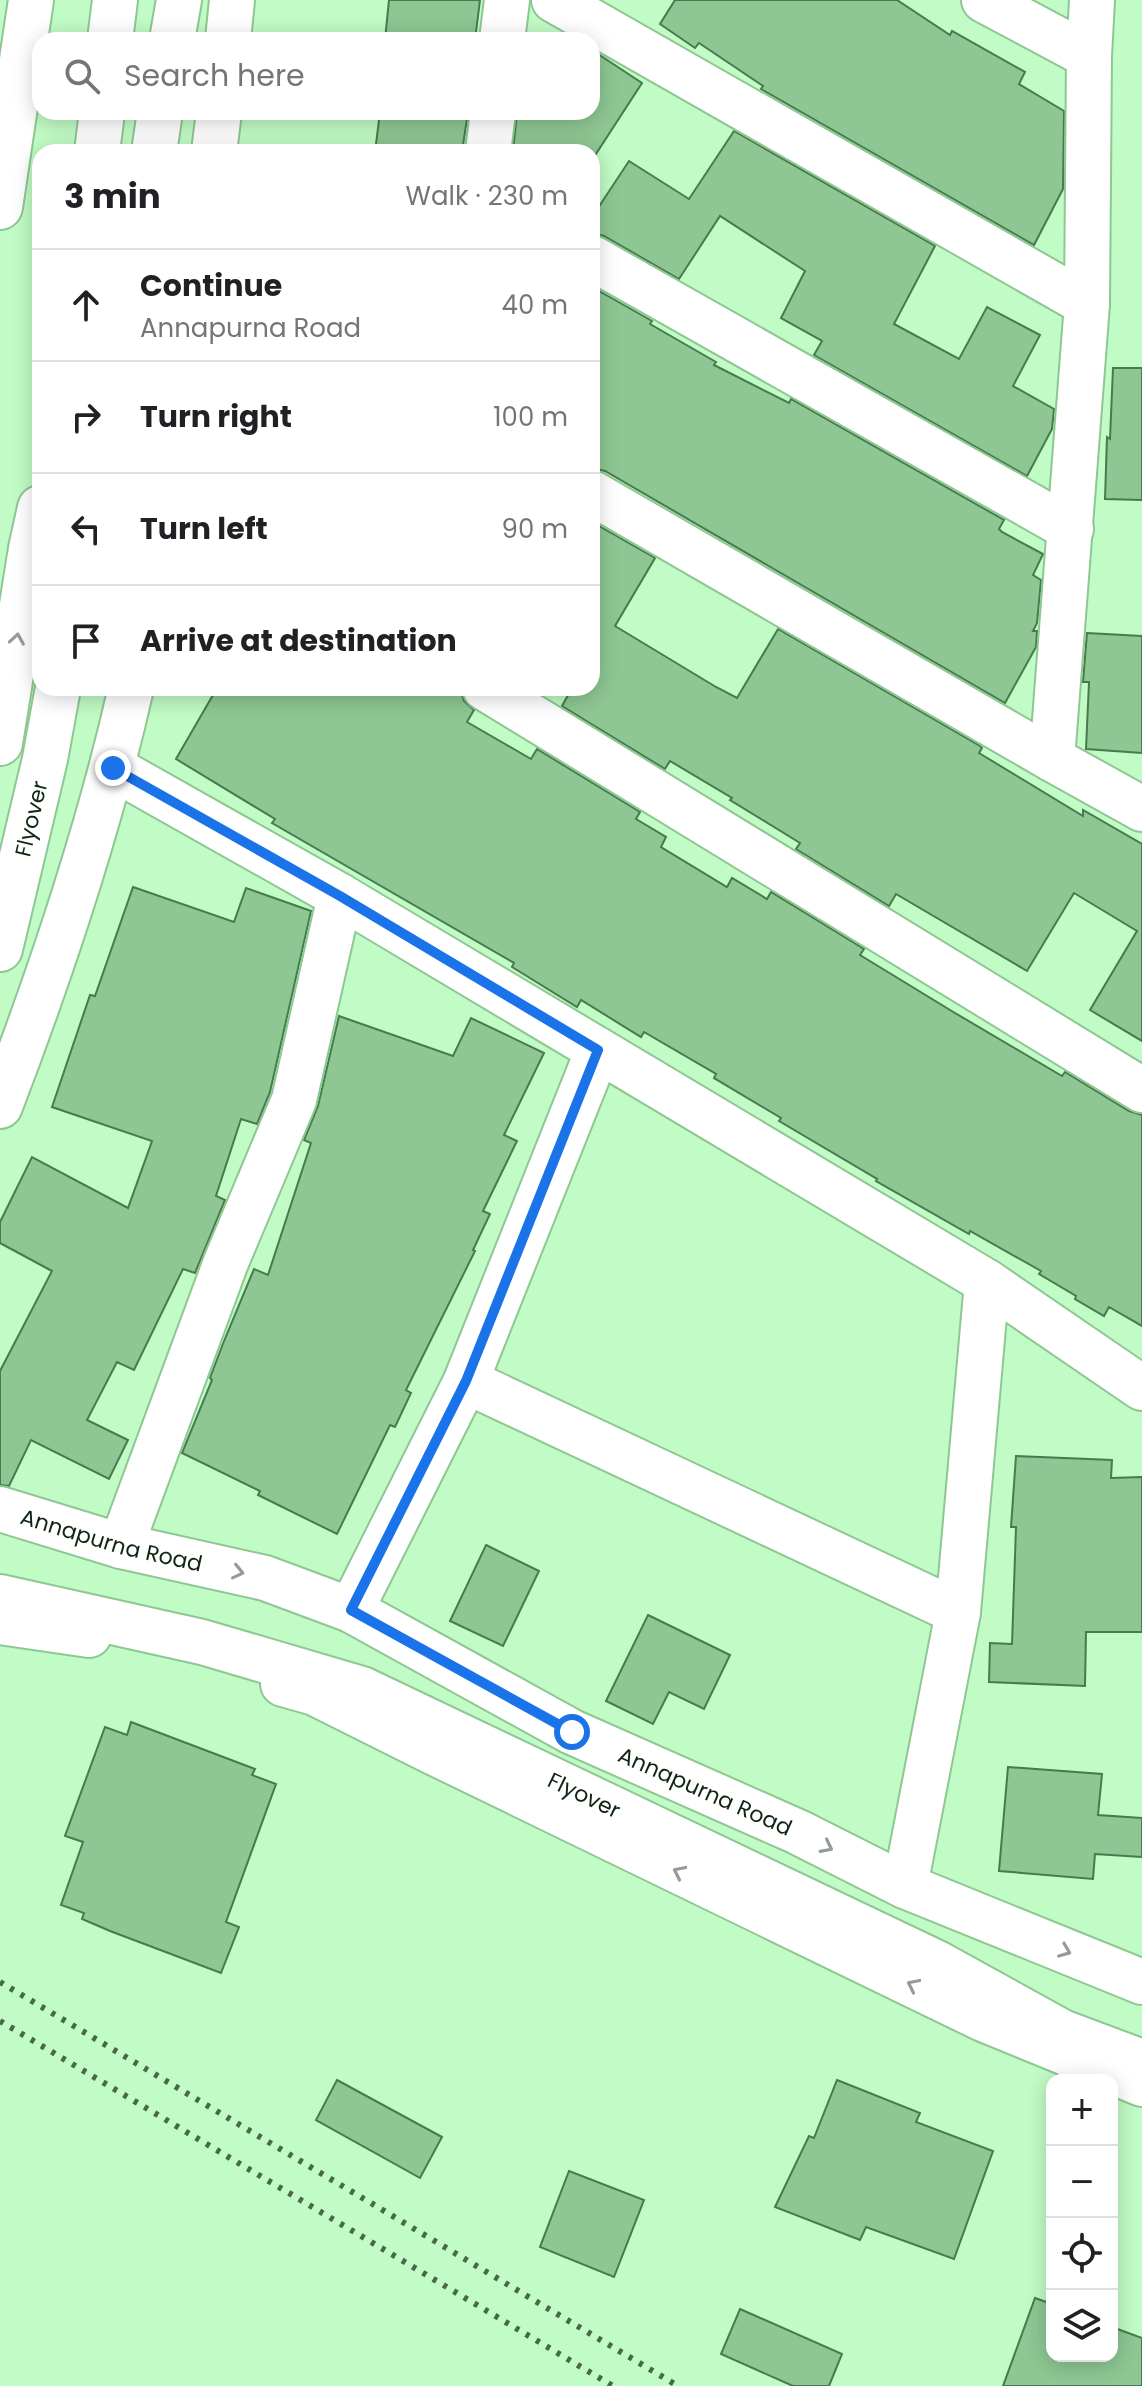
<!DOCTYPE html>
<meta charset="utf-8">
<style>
:root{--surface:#fff;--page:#f6f6f6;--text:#202124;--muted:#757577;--line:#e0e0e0}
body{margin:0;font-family:Poppins,sans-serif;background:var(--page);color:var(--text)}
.controls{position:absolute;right:24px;bottom:24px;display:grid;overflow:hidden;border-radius:16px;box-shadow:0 4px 20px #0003}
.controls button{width:72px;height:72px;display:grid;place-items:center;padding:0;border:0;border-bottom:2px solid var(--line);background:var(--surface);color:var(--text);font:40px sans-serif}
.stop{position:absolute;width:24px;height:24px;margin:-18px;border:6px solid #1a73e8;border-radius:50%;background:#fff}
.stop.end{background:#1a73e8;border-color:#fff;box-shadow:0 2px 8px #0008}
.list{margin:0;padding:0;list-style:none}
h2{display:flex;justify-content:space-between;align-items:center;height:104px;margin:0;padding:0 32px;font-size:34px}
h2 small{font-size:26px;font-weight:400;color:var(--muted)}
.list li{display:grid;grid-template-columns:52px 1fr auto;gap:24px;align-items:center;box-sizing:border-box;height:112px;padding:0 32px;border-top:2px solid var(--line)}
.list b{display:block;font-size:30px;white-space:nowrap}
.list p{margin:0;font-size:26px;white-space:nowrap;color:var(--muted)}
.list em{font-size:26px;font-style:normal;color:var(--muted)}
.icon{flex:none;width:44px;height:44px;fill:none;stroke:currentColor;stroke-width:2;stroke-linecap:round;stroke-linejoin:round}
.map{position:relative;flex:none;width:1142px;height:2386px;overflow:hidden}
.search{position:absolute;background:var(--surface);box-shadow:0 4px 20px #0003;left:32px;top:32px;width:568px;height:88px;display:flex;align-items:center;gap:20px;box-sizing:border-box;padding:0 28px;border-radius:24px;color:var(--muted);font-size:30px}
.panel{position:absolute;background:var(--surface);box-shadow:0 4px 20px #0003;left:32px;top:144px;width:568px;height:552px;border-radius:24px}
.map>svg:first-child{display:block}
.building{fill:#8ec793;stroke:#467c4c;stroke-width:2}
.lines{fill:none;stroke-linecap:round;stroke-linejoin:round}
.minor-casing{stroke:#8fc793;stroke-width:48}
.major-casing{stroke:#8fc793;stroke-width:48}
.minor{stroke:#fff;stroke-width:44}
.major{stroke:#fff;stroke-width:44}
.rail{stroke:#47694a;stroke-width:6;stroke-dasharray:4 8;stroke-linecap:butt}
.oneway{stroke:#939d94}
.route{stroke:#1a73e8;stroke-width:10}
.labels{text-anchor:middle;stroke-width:6;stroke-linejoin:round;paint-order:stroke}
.street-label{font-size:22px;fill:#0f2612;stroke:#fff}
</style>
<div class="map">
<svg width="1142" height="2386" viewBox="0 0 1142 2386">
<rect width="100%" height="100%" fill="#c1fbc5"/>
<g class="building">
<polygon points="389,0 480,0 475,40 385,40"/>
<polygon points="675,0 897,0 950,35 952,31 1025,72 1019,84 1064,111 1063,189 1034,245 761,89 763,86 699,43 695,48 660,24"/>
<polygon points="592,50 642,83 592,160 592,152 513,152 517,112 592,112"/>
<polygon points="380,112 468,112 462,152 375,152"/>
<polygon points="734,131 935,246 894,324 959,359 987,307 1040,335 1013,386 1054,409 1052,429 1027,476 814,355 822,341 781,318 805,271 720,216 679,279 604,236 592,233 592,217 629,161 689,199"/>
<polygon points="592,287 652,321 650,324 716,362 714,365 789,403 791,399 1004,520 999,529 1002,532 1043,554 1033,575 1041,580 1037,623 1033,631 1037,631 1036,647 1005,703 605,471 592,468"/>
<polygon points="1113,368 1142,368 1142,500 1105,499 1107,437 1110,439"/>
<polygon points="592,522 655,558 615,626 716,687 737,698 778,629 980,746 982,748 979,753 1083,816 1083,810 1142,844 1142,1041 1090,1010 1137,931 1074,893 1027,971 896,894 889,906 796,849 800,843 730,800 732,798 670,761 665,769 562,706 572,688 592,688"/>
<polygon points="1087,633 1142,636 1142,753 1086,749 1089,682 1083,682"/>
<polygon points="217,688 460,688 464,701 474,710 467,722 531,759 537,749 640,812 636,819 666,837 661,847 727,887 732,878 767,899 771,892 864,949 860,955 955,1013 1062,1076 1065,1072 1129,1111 1142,1115 1142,1326 1109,1307 1104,1316 1075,1299 1076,1296 1039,1274 1041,1271 970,1231 969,1234 876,1181 877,1179 779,1121 781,1118 714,1078 716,1074 644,1032 641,1037 581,1000 577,1007 512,967 514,963 272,823 275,819 176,759"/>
<polygon points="133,887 234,922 246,888 311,911 270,1092 257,1124 241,1119 216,1196 225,1200 195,1273 183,1269 134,1370 117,1362 87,1420 128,1440 109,1479 31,1440 9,1486 0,1485 0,1371 52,1271 0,1243 0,1222 32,1157 128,1208 152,1141 52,1107 90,995 95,996"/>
<polygon points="339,1016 453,1056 471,1018 544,1053 504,1135 517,1141 483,1211 490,1214 473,1250 475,1251 406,1390 411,1393 395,1427 390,1425 337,1534 258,1495 260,1491 182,1453 212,1380 210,1378 224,1341 254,1269 268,1275 311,1143 304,1140 318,1106"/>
<polygon points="1016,1456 1112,1460 1111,1478 1142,1477 1142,1632 1086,1632 1085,1686 989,1682 990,1643 1012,1644 1016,1527 1011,1527"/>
<polygon points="486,1545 539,1571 503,1646 450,1621"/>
<polygon points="648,1615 730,1655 704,1709 669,1692 653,1724 606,1701"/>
<polygon points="131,1722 255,1769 252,1775 276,1784 226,1922 239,1927 221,1973 110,1931 82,1919 84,1913 61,1905 83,1842 65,1836 105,1727 127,1735"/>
<polygon points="1008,1767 1102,1774 1098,1815 1142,1818 1142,1857 1095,1854 1093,1879 999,1871"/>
<polygon points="337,2080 442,2137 420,2178 316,2120"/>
<polygon points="837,2080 920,2113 916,2122 993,2151 954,2259 866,2227 860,2240 775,2207 809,2136 814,2138"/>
<polygon points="569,2171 644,2200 614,2277 540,2247"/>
<polygon points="1035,2298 1052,2304 1052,2356 1112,2356 1112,2327 1142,2338 1142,2386 1003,2386"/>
<polygon points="740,2309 842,2354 829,2386 793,2386 721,2354"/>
</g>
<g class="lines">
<defs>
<g id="minor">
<polyline points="554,0 1087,304"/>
<polyline points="984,0 1089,56"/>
<polyline points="228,40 232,0"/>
<polyline points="502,40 507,0"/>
<polyline points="214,152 219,112"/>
<polyline points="488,152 493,112"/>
<polyline points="0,207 31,0"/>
<polyline points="592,258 1071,529"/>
<polyline points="592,493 1052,759 1142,809"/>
<polyline points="485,688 1142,1090"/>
<polyline points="1052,759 1087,304 1089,56 1092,0"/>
<polyline points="113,768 340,896 987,1282 1142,1388"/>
<path d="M0,1106c52,-136 99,-276 131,-418"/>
<polyline points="466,1381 958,1612"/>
<path id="s1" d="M0,1509l121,37 144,32 86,32 221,122 226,100 107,54 237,96"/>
<polyline points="121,1546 226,1262 294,1100 340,896"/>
<polyline points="351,1610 466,1381 598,1050"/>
<polyline points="0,1622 89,1635"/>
<polyline points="283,1684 315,1693 435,1753 983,2019 1142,2084"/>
<polyline points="905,1886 958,1612 987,1282"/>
</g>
<g id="major">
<polyline points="110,40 115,0"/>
<polyline points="172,40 179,0"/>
<polyline points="97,152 102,112"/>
<polyline points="154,152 160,112"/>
<polyline points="0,743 31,549 40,508"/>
<path id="s2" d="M0,949l45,-190 13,-71"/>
<path id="s3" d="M0,1597l202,45 160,47 575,274 125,69 80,30"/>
</g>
</defs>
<use href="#minor" class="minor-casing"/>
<use href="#major" class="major-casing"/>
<use href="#minor" class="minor"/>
<use href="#major" class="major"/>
<g class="rail">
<polyline points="0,1982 678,2386"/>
<polyline points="0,2021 613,2386"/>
</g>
</g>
<defs><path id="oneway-chevron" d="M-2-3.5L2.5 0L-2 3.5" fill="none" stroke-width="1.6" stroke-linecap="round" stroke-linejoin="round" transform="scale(2)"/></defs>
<g class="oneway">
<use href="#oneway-chevron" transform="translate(17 639) rotate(-81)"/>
<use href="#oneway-chevron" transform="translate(238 1572) rotate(13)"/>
<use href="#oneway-chevron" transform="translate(827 1847) rotate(27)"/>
<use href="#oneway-chevron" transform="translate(679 1872) rotate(-154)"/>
<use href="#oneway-chevron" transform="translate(1065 1951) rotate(22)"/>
<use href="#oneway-chevron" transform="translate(913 1985) rotate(-154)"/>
</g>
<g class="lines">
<polyline class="route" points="113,768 340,896 598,1050 466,1381 351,1610 572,1732"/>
</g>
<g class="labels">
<g class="street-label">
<text dy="8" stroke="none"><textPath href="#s2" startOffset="134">Flyover</textPath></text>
<text dy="8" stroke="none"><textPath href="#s1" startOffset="116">Annapurna Road</textPath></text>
<text dy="8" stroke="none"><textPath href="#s1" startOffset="764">Annapurna Road</textPath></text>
<text dy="8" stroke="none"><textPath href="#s3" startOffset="620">Flyover</textPath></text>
</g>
</g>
</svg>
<div class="controls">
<button>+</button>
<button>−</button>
<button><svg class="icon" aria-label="locate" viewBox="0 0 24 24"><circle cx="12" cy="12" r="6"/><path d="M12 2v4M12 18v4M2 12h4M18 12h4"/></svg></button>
<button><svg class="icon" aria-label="layers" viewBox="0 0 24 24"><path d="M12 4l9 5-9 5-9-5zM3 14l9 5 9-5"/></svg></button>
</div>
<div class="stop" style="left:572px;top:1732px"></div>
<div class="stop end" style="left:113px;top:768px"></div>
<div class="search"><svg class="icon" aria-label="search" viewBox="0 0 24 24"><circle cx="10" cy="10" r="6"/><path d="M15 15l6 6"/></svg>Search here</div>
<section class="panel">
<h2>3 min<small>Walk · 230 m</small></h2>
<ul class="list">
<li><svg class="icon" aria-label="ahead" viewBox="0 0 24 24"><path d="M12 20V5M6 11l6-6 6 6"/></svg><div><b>Continue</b><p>Annapurna Road</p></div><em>40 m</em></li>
<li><svg class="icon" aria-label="right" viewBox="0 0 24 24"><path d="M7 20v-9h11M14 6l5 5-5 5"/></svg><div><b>Turn right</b></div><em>100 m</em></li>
<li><svg class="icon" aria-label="left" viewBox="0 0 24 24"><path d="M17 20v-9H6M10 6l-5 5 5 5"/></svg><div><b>Turn left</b></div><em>90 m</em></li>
<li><svg class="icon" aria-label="arrive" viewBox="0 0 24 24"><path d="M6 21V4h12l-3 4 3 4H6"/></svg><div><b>Arrive at destination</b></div></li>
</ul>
</section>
</div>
